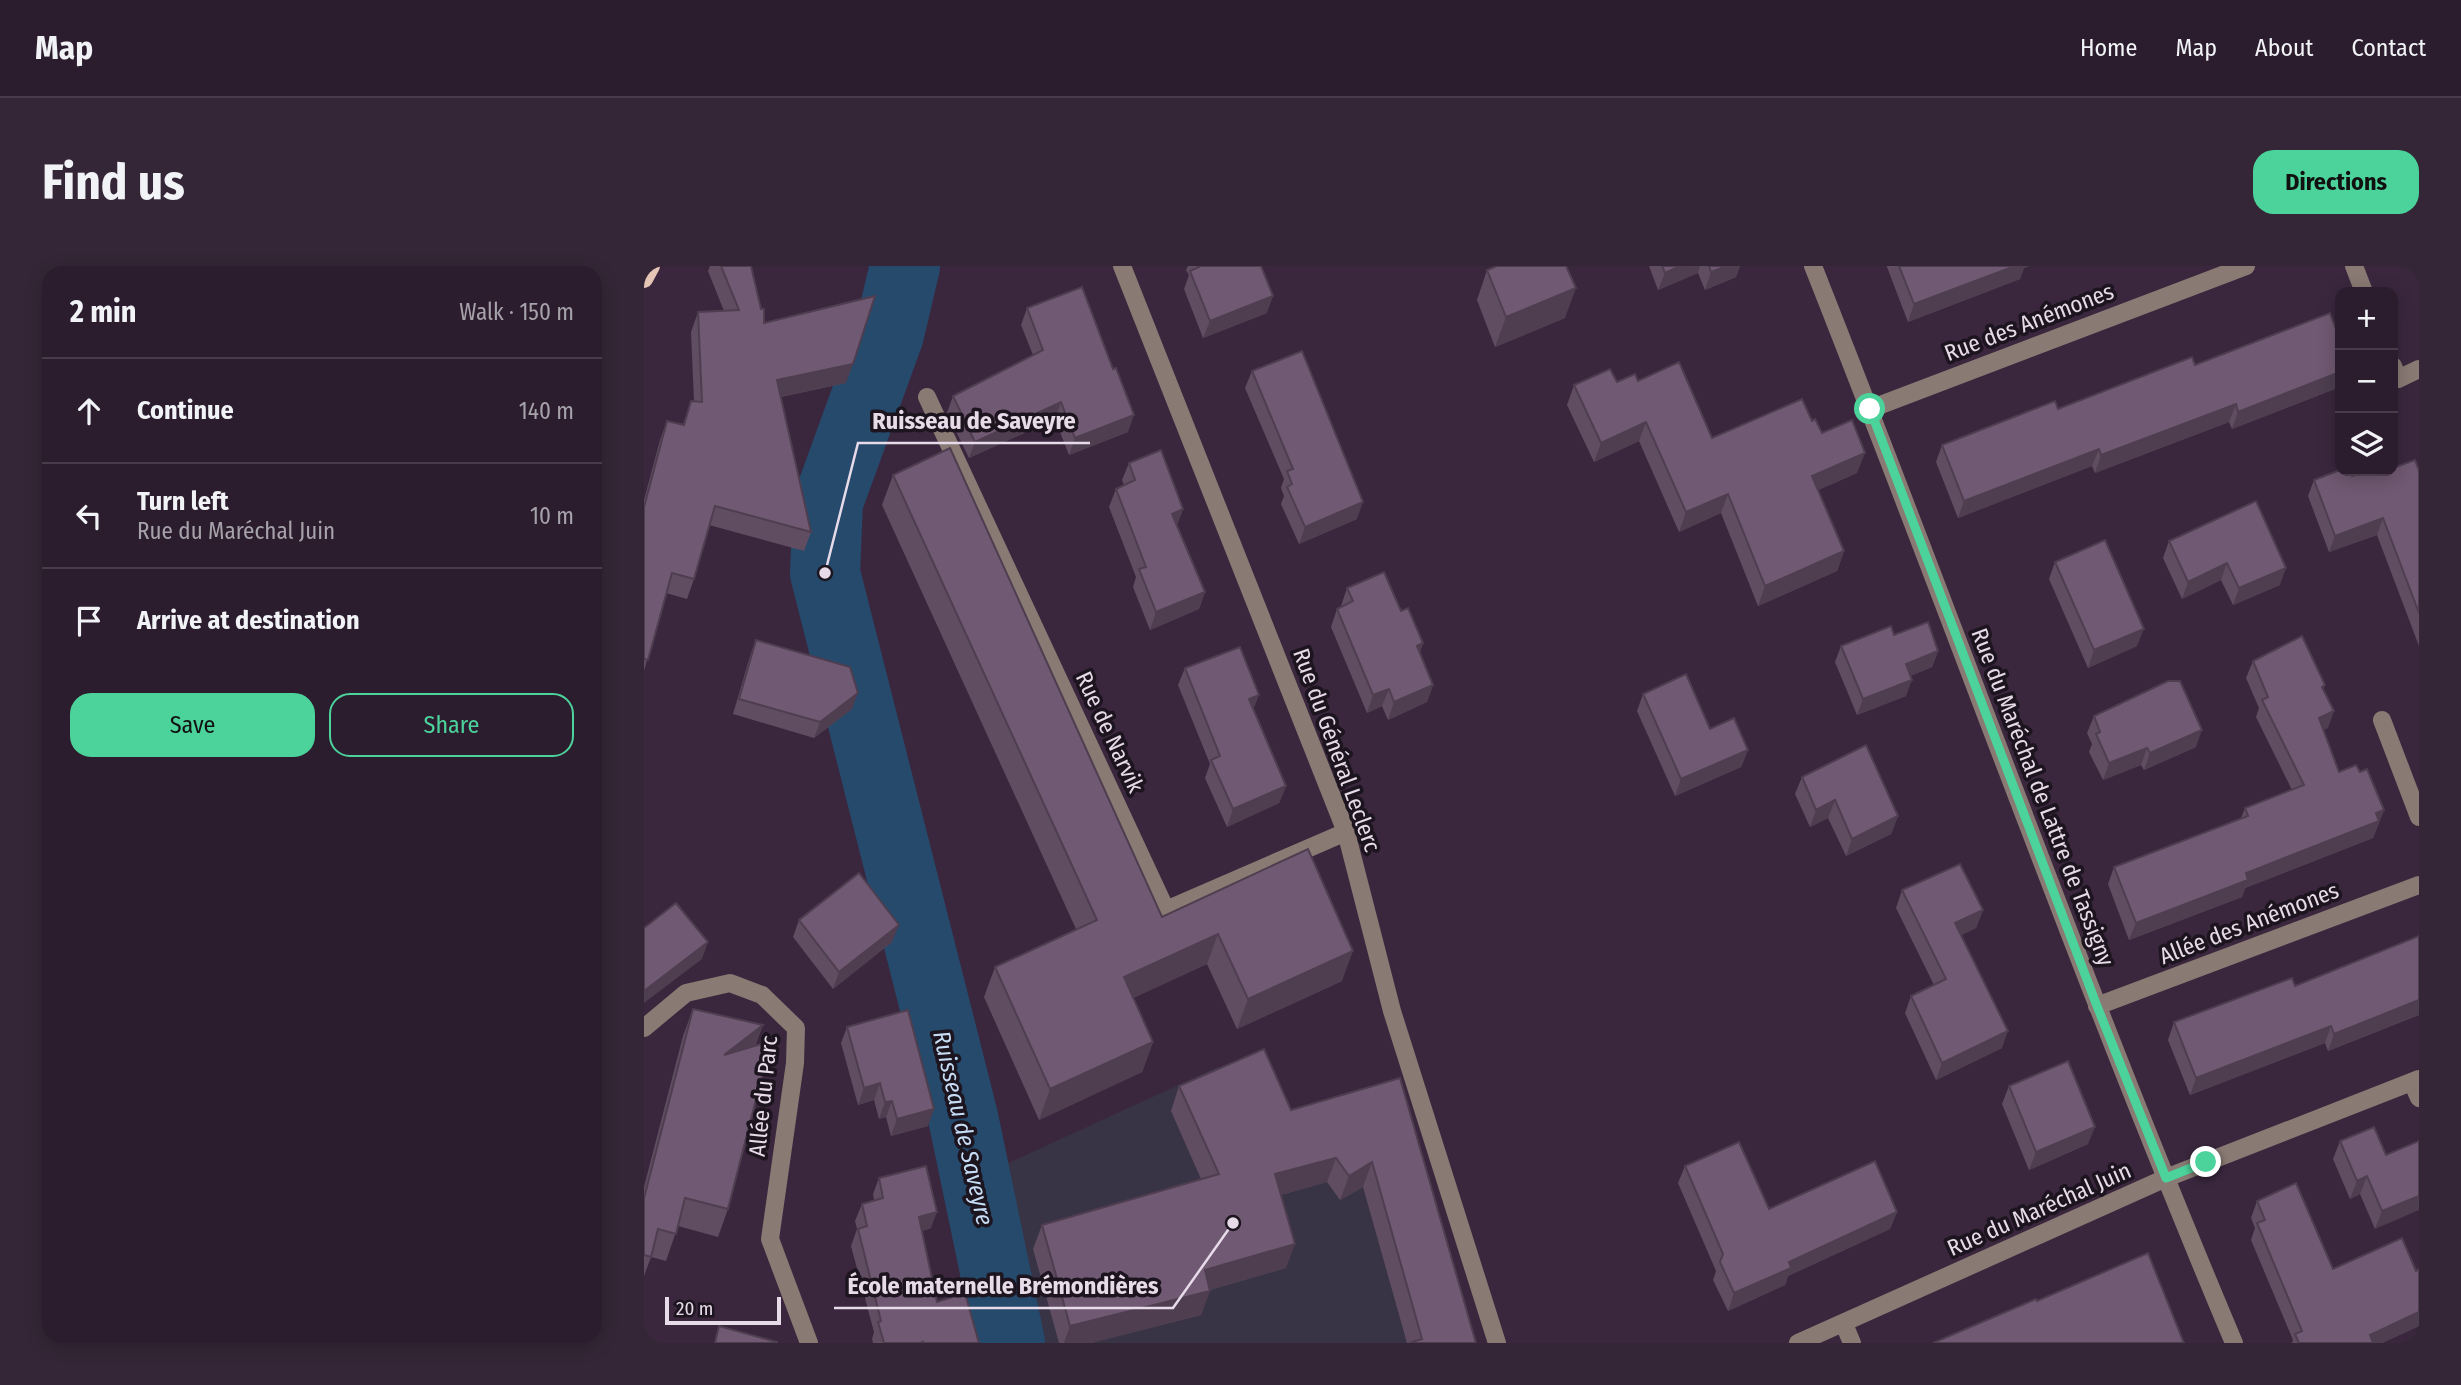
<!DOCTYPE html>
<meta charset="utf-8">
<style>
:root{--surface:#2c1d2e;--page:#342636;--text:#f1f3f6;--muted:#a6a2aa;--line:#483b4a;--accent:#4cd39b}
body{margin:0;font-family:"Fira Sans Condensed",sans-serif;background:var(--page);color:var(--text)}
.controls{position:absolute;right:21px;top:21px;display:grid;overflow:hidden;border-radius:14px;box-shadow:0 4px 18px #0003}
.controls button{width:63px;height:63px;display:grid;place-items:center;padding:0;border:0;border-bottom:2px solid var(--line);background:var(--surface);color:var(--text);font:35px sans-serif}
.scale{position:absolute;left:21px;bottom:18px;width:116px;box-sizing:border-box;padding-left:7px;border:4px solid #e7dbea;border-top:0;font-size:19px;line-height:24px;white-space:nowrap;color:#e7dbea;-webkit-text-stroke:5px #1c141e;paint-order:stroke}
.stop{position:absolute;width:21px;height:21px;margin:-16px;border:5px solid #4cd39b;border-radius:50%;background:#fff}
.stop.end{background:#4cd39b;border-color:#fff;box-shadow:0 2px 7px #0008}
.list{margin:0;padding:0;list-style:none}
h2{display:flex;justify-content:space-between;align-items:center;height:91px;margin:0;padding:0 28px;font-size:30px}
h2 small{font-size:23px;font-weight:400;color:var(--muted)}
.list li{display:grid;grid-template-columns:46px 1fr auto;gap:21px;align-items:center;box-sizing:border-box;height:105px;padding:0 28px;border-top:2px solid var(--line)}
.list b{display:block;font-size:26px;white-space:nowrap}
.list p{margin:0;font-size:23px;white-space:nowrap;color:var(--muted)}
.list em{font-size:23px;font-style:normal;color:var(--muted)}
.actions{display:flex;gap:14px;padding:21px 28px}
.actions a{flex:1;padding:16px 0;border:2px solid var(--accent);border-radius:21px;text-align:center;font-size:24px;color:var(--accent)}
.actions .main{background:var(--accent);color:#111}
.icon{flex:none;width:38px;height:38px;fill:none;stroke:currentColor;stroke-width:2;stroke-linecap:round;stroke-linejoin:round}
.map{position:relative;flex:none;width:1775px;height:1077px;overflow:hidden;border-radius:21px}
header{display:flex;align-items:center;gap:42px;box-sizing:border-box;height:98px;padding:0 35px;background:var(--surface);border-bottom:2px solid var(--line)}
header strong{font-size:33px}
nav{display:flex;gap:38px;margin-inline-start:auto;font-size:24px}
.intro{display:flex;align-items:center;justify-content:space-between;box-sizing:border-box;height:168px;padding:0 42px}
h1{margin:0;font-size:49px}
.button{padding:18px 32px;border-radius:21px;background:var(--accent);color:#111;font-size:24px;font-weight:700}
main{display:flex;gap:42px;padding:0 42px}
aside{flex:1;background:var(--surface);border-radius:21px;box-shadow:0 4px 18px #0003}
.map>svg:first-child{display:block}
.education{fill:#383445}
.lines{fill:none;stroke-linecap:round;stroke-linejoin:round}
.river{stroke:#264a6c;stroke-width:70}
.minor{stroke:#897a73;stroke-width:18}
.major{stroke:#e4c5b6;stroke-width:18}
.wall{fill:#604d62}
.shaded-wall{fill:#4e3e50}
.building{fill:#705972;stroke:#4e3e50;stroke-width:2}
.route{stroke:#4cd39b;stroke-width:9}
.labels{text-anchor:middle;stroke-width:7;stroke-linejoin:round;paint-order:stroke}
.street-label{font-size:23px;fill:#e7dbea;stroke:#1c141e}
.water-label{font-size:24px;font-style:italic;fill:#c6ddf5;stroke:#1c141e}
.leader{fill:none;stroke:#e7dbea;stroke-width:2.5}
.callout-dot{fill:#e7dbea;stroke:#1c141e;stroke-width:2.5}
.callout-label{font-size:24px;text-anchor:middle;font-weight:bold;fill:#e7dbea;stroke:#1c141e;stroke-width:7;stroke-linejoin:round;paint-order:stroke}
</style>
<header>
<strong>Map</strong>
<nav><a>Home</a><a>Map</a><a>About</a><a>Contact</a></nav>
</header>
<div class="intro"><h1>Find us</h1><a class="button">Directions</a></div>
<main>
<aside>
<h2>2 min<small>Walk · 150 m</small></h2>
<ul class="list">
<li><svg class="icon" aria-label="ahead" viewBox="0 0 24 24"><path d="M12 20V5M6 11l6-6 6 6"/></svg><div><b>Continue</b></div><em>140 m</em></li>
<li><svg class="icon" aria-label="left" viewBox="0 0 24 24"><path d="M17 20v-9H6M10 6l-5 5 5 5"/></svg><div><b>Turn left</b><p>Rue du Maréchal Juin</p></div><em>10 m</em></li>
<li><svg class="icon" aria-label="arrive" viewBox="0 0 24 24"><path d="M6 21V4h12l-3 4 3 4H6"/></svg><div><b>Arrive at destination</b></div></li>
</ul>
<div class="actions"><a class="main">Save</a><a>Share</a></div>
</aside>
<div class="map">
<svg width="1775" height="1077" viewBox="0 0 1775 1077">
<rect width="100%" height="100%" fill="#3a273e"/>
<polygon class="education" points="574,801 584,820 636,869 747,836 817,1077 397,1077 360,899"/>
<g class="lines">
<polyline class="river" points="261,0 245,68 184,236 181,307 319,851 366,1077"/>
<g class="minor">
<polyline points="478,0 702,566 748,745 853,1077"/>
<path d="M1169,0c142,358 271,722 421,1077"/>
<polyline points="1710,0 1720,26"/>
<polyline points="1749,100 1754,113 1775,103"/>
<polyline points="283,131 522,644 702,566"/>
<polyline points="1226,143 1602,0"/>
<polyline points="1738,454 1775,551"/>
<polyline points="1453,740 1775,619"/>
<polyline points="0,762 42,727 86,717 118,729 152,762 151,797 126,973 165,1077"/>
<polyline points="1768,816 1775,832"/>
<polyline points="1200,1058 1208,1077"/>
<polyline points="1154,1077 1522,912 1775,813"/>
</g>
<polyline class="major" points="0,13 7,0"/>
</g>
<g class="wall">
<polygon points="66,0 107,0 120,57 202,117 137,131 167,266 160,285 65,259 50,313 43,333 22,327 0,405 0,234 16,174 23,155 39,159 47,135 50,135 47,66 54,46 80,45 64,5"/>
<polygon points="544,0 617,0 623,47 559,72 540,23 545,9 542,4"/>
<polygon points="1005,0 1096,0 1092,11 1061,24 1054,7 1014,24"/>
<polygon points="1243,0 1385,0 1380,2 1376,13 1264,56 1243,1"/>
<polygon points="843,4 921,52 851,81 833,34"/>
<polygon points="383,42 484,166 425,189 411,153 325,192 303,147 309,130 389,89 377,59"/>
<polygon points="1696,74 1696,121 1588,163 1585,156 1451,207 1448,200 1314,252 1292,196 1298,179 1551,99"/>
<polygon points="608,105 713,253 655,278 637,238 640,230 637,222 640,213 601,122"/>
<polygon points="994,115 1068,172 1168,155 1178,167 1213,207 1174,224 1200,285 1193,305 1114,340 1077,247 1035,266 995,175 950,196 923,139 930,119"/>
<polygon points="485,197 539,243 533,259 561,326 555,343 506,364 489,321 492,311 465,241 472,223 480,219 478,214"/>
<polygon points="1775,205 1775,380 1733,269 1685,286 1664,230 1670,214 1734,207"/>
<polygon points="249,209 518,651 664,583 698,715 593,763 563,698 489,732 509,776 498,806 395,854 340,731 351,701 432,663 238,239"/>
<polygon points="1612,235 1636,319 1589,339 1577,314 1538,333 1519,292 1525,275"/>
<polygon points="1411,296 1493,380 1444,402 1405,313"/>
<polygon points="703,322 757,345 779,377 776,386 789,419 783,436 744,454 738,440 723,447 687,361 693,343 698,341 697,340"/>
<polygon points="1250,369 1294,385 1288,401 1266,410 1262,430 1213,449 1191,396 1197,380"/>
<polygon points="112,374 208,443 170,472 89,448 106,390"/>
<polygon points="1609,395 1681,419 1679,424 1684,462 1679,464 1695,506 1740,544 1729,572 1601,622 1598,631 1485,674 1464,618 1470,601 1597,552 1601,542 1648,524 1612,451 1615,442 1602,412"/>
<polygon points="541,402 610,444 642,520 635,537 583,561 561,512 566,498 534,419"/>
<polygon points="999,428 1104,484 1097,501 1031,530 993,445"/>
<polygon points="1450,450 1552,481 1500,504 1497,499 1459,514 1445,486 1448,478 1443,467"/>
<polygon points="1158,511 1254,550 1247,568 1202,590 1184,552 1166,561 1151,528"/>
<polygon points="1258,624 1339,644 1332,662 1317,669 1358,782 1292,814 1261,747 1267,730 1290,719 1252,642"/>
<polygon points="155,654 248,676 189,723 149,671"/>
<polygon points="1775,670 1775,749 1684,785 1681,777 1546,829 1524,774 1530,756 1651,720"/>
<polygon points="49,743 119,759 111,780 84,943 74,971 34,960 22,995 7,991 0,1010 0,921 39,770"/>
<polygon points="203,761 284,860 247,870 242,851 235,853 230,834 214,839 197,777"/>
<polygon points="756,812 832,1077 763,1077 719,921 696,934 683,916 637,929 642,1002 566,1024 557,1049 447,1077 415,1077 389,983 398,959 557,913 527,845 535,820 647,844"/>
<polygon points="1365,820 1444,878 1385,904 1358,838"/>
<polygon points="1696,875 1742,889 1775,875 1731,963 1716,928 1706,933 1689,893"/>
<polygon points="1041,900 1125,943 1253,946 1246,963 1144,1010 1141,1019 1084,1045 1069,1014 1072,1005 1034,917"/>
<polygon points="235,912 287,962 278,965 293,1036 335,1077 229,1077 228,1073 230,1066 207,980 213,963 211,955 218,938 230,934 229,928"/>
<polygon points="1613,935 1689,1003 1772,1005 1775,1003 1775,1060 1738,1077 1648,1077 1649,1074 1607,974 1611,962 1607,952"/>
</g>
<g class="shaded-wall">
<polygon points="1036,0 1056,0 1054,7 1014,24 1021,7"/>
<polygon points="1083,0 1096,0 1092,11 1061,24 1067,6"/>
<polygon points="1371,0 1385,0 1380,2 1376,13 1264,56 1270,38"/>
<polygon points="932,22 921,52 851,81 862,51"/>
<polygon points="629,30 623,47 559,72 566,55"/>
<polygon points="209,98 202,117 126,133 133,114"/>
<polygon points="1696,106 1696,121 1588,163 1594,146"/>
<polygon points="417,136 411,153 325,192 331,176"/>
<polygon points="1592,138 1585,156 1451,207 1457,189"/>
<polygon points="490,149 484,166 425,189 431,172"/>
<polygon points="1002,156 995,175 950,196 957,177"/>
<polygon points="1455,183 1448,200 1314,252 1320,235"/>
<polygon points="1221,187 1213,207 1161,230 1168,210"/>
<polygon points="1084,228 1077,247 1035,266 1042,246"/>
<polygon points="719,236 713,253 655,278 661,261"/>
<polygon points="539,243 532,261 528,248"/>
<polygon points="1739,252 1733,269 1685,286 1691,270"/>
<polygon points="1200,285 1193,305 1114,340 1121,320"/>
<polygon points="1583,297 1577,314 1538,333 1544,316"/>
<polygon points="1642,302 1636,319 1589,339 1595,322"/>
<polygon points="561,326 555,343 506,364 512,346"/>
<polygon points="1500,363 1493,380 1444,402 1450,384"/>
<polygon points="779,377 773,395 773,380"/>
<polygon points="1294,385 1288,401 1256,414 1262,398"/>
<polygon points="1268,414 1262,430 1213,449 1219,433"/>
<polygon points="789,419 783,436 744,454 750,436"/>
<polygon points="745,423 738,440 723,447 729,429"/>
<polygon points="214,427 208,443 170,472 176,456"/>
<polygon points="615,429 608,447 605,433"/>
<polygon points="1690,445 1684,462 1669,469 1675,452"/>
<polygon points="1558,464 1552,481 1500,504 1506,487"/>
<polygon points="1503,482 1497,499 1459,514 1465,497"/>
<polygon points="1104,484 1097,501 1031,530 1037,513"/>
<polygon points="642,520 635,537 583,561 589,543"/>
<polygon points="1191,534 1184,552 1166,561 1172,544"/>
<polygon points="1740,544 1729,572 1601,622 1598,631 1485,674 1492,657"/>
<polygon points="1254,550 1247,568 1202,590 1208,573"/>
<polygon points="1339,644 1332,662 1305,675 1311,657"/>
<polygon points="255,659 248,676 189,723 195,706"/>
<polygon points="574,668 563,698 469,741 480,711"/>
<polygon points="64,676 58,693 0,737 0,725"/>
<polygon points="709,685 698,715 593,763 604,733"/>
<polygon points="1775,734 1775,749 1684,785 1690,768"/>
<polygon points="119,759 108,786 80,789"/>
<polygon points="1687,760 1681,777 1546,829 1552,812"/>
<polygon points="1364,765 1358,782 1292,814 1298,797"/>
<polygon points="509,776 498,806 395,854 406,823"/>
<polygon points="236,817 230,834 214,839 220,822"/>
<polygon points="248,835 242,851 235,853 241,836"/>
<polygon points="290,843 284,860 247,870 253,853"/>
<polygon points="1451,861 1444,878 1385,904 1392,886"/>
<polygon points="692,892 683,916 622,933 631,908"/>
<polygon points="728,896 719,921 696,934 705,910"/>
<polygon points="1723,910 1716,928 1706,933 1713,915"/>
<polygon points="1775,930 1775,944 1731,963 1738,945"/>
<polygon points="293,946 287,962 269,968 275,951"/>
<polygon points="1253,946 1246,963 1144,1010 1141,1019 1084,1045 1090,1027 1145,996"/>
<polygon points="651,978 642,1002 552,1028 561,1004"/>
<polygon points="566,1025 557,1049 447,1077 420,1077 426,1060"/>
<polygon points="1775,1046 1775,1060 1738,1077 1723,1077 1726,1069"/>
</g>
<g class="building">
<polygon points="77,0 107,0 117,43 120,43 120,57 231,30 209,98 133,114 167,266 71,240 50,313 28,307 4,394 0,393 0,241 23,155 40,159 47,135 58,136 54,46 95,44"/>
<polygon points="554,0 617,0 629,30 566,55 546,5 555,1"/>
<polygon points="853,0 922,0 932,22 862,51 843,4"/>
<polygon points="1018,0 1036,0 1021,7"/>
<polygon points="1065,0 1083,0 1067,6"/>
<polygon points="1255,0 1371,0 1270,38"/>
<polygon points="438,21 469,103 472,102 490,149 431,172 417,136 331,176 309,130 399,84 383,42"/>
<polygon points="1686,47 1696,74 1696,106 1594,146 1592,138 1457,189 1455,183 1320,235 1298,179 1411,135 1414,143 1548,91 1551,99"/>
<polygon points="658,85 719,236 661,261 643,221 648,218 643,205 649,203 608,105"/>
<polygon points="1035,96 1068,172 1158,133 1168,155 1171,153 1178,167 1208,154 1221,187 1168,210 1200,285 1121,320 1084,228 1042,246 1002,156 957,177 930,119 966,103 973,116 991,108 994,115"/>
<polygon points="306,182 518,651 664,583 709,685 604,733 574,668 480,711 509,776 406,823 351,701 453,654 249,209"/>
<polygon points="517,184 539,243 528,248 561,326 512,346 495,303 502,301 472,223 491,214 485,197"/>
<polygon points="1771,194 1775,205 1775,347 1739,252 1691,270 1670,214 1696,204 1696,205 1706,205 1708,210 1723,205 1732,205 1734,207 1741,205 1749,205 1749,202"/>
<polygon points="1612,235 1642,302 1595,322 1583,297 1544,316 1525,275"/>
<polygon points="1461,274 1500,363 1450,384 1411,296"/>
<polygon points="740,306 757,345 764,342 779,377 773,380 789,419 750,436 745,423 729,429 693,343 709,335 703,322"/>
<polygon points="1284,356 1294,385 1262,398 1268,414 1219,433 1197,380 1247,360 1250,369"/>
<polygon points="1658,370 1681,419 1678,421 1690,445 1675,452 1695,506 1712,499 1716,506 1723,503 1740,544 1732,547 1735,555 1602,607 1604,614 1492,657 1470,601 1604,550 1601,542 1660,519 1618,434 1624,431 1609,395"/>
<polygon points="112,374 206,401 214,427 176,456 95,433"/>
<polygon points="596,381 615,429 605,433 642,520 589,543 567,494 576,490 541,402"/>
<polygon points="1042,408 1066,463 1090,452 1104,484 1037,513 999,428"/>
<polygon points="1524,415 1536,415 1558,464 1506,487 1503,482 1465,497 1452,468 1456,466 1450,450"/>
<polygon points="1222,479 1254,550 1208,573 1191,534 1172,544 1158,511"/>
<polygon points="1316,598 1339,644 1311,657 1364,765 1298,797 1267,730 1302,713 1258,624"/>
<polygon points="215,607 255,659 195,706 155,654"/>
<polygon points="32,637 64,676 0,725 0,662"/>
<polygon points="1775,670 1775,734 1690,768 1687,760 1552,812 1530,756 1648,712 1651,720"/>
<polygon points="49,743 119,759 80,789 127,775 84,943 41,932 32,968 14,963 7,991 0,989 0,932"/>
<polygon points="264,744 290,843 253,853 248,835 241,836 236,817 220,822 203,761"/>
<polygon points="620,783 647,844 756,812 832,1077 765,1077 778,1073 728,896 705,910 692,892 631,908 651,978 561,1004 566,1025 426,1060 398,959 575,908 535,820"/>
<polygon points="1424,795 1451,861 1392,886 1365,820"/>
<polygon points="1730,861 1742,889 1775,875 1775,930 1738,945 1723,910 1713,915 1696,875"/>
<polygon points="1095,876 1125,943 1231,895 1253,946 1145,996 1147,1002 1090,1027 1076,996 1079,988 1041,900"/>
<polygon points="282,900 293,946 275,951 293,1036 321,1027 335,1077 279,1077 279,1076 276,1077 240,1077 234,1056 237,1055 214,963 223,960 218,938 239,932 235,912"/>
<polygon points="1652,917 1689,1003 1758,972 1772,1005 1775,1003 1775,1046 1726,1069 1729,1077 1655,1077 1651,1068 1658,1065 1613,957 1621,954 1613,935"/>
<polygon points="1504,987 1540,1077 1289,1077 1392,1033 1393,1035"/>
<polygon points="75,1060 133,1076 133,1077 71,1077"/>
</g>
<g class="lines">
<polyline class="route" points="1226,143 1453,740 1522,912 1562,896"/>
</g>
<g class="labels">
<g class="street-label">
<text transform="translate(1385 56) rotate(-21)" y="8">Rue des Anémones</text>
<text transform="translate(466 466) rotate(65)" y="8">Rue de Narvik</text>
<text transform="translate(693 484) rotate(70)" y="8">Rue du Général Leclerc</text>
<text transform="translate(1399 531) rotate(69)" y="8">Rue du Maréchal de Lattre de Tassigny</text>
<text transform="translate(1605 657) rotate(-21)" y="8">Allée des Anémones</text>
<text transform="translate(119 830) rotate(-84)" y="8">Allée du Parc</text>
<text transform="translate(1395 943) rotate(-24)" y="8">Rue du Maréchal Juin</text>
</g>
<g class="water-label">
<text transform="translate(319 862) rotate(77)" y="8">Ruisseau de Saveyre</text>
</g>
</g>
<path class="leader" d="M181 307L214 177H446M589 957L529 1042H190"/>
<g class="callout-dot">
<circle cx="181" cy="307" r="7"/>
<circle cx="589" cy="957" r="7"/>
</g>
<g class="callout-label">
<text x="330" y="163">Ruisseau de Saveyre</text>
<text x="359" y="1028">École maternelle Brémondières</text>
</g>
</svg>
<div class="controls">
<button>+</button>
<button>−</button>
<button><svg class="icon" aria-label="layers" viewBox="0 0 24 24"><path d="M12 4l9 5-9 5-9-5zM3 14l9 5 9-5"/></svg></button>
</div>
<div class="scale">20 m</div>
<div class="stop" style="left:1226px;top:143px"></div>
<div class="stop end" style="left:1562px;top:896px"></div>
</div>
</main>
